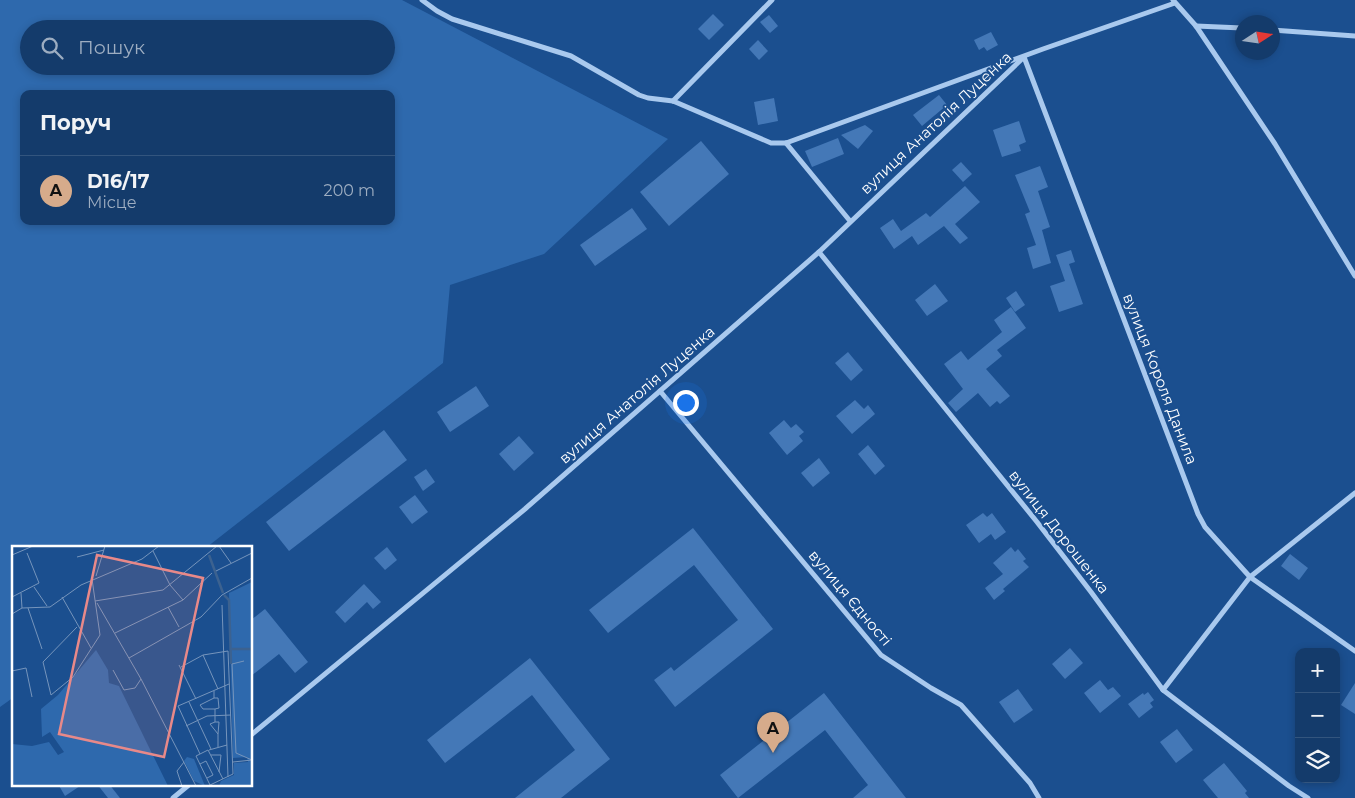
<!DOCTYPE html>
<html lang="uk">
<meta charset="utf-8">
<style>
:root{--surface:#143b6b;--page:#214673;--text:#f1f3f6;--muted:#9dadc1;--line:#33557e;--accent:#d6ab8b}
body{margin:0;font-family:Montserrat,sans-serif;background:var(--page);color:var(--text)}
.controls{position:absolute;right:15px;bottom:15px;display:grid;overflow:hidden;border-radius:10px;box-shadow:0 2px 8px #0003}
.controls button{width:45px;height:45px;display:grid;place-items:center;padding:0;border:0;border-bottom:1px solid var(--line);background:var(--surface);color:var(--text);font:25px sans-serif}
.compass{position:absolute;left:1235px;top:15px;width:45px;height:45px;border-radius:50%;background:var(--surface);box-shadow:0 2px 8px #0003;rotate:78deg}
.you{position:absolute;left:685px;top:402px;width:18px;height:18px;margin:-12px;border:4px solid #fff;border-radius:50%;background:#1a73e8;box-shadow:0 0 0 8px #1a73e833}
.badge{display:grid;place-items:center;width:32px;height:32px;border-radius:50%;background:var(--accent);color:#111;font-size:16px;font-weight:700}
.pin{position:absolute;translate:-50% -41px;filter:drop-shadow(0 1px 2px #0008)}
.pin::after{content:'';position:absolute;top:26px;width:18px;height:15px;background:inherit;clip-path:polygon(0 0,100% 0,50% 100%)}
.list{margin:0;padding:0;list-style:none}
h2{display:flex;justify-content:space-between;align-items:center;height:65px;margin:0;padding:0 20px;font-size:21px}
h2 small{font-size:16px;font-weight:400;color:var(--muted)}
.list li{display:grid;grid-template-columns:32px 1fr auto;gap:15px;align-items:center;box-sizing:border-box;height:70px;padding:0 20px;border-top:1px solid var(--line)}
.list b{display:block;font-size:19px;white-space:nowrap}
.list p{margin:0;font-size:16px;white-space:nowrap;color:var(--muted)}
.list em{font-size:16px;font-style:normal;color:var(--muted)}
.icon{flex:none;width:28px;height:28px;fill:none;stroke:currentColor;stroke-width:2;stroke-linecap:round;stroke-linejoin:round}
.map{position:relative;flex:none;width:1355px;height:798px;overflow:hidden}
.search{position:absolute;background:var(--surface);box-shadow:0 2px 8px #0003;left:20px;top:20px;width:375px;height:55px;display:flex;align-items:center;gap:12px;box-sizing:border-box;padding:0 18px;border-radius:28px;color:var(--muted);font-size:19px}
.panel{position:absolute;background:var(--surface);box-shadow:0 2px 8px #0003;left:20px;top:90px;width:375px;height:135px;border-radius:10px}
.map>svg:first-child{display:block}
.green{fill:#2e69ad;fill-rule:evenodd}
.building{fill:#4478b7}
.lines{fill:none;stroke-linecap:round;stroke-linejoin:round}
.street{stroke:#a9c9ee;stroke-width:5}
.labels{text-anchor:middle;stroke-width:4;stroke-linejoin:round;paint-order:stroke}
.street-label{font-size:15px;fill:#fff;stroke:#1b4f8f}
.inset-river{fill:none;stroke:#3c6290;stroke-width:2.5}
.inset-road{fill:none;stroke:#7695bc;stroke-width:1}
.view{fill:#e88989;fill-opacity:0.15;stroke:#e88989;stroke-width:2.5}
.inset-edge{fill:none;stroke:#fff;stroke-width:2.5}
</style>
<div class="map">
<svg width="1355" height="798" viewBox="0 0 1355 798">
<rect width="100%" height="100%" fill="#1b4f8f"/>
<path class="green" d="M0,0h402l266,139 -124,115 -94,31 -7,78 -236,184h-193v150l-14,10zM29,29h357v37h-357zM24,94h367v127h-367z"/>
<g class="building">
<polygon points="713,14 724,25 709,40 698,29"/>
<polygon points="769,15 778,26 770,33 760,22"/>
<polygon points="991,32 998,45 987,51 984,47 979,50 974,40"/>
<polygon points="758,40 768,51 759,60 749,49"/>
<polygon points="939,95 947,105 922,126 913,115"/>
<polygon points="774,98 778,121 758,125 754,102"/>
<polygon points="1019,121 1026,142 1019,145 1021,151 1002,157 993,130"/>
<polygon points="865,125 873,131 858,149 841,135"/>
<polygon points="838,138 844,154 812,167 805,151"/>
<polygon points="701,141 729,174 669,226 640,192"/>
<polygon points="961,162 972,174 963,182 952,170"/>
<polygon points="1040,166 1048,187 1038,191 1050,227 1042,230 1051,263 1033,269 1027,248 1036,245 1025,214 1030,212 1015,175"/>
<polygon points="965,186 980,202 955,224 968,238 960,244 944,226 918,245 912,236 894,249 880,228 893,219 901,231 926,213 930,217"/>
<polygon points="632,208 647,229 595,266 580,245"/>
<polygon points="1071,250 1075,262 1069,264 1083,304 1059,312 1050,286 1065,281 1056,255"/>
<polygon points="935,284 948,301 927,316 915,300"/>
<polygon points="1016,291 1025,305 1015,312 1006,298"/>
<polygon points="1011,307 1026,328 997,350 1002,356 986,369 1010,396 1000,404 997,401 990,407 978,393 956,412 948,403 963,389 944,364 961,351 968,360 1002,332 994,320"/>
<polygon points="848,352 863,370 851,381 835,363"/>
<polygon points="476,386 489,406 450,432 437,412"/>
<polygon points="855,400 864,409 868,405 875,414 852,434 836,416"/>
<polygon points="784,420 791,428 796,424 804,432 799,436 803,441 787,455 769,433"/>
<polygon points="384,430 407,460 289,551 266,522"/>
<polygon points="519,436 534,453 514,471 499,454"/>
<polygon points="868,445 885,466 875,475 858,454"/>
<polygon points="819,458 830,473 813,487 801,473"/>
<polygon points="426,469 435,482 423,491 414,477"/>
<polygon points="415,495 428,512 412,524 399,507"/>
<polygon points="983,513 987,517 992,513 1006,532 995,540 991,534 979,543 966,525"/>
<polygon points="693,528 773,629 675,707 654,680 671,667 674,671 738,620 694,565 608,633 589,610"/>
<polygon points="387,547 397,560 385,570 374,558"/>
<polygon points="1011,547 1015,552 1018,549 1026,559 1023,561 1029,567 1003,589 1005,591 994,600 985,588 1003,574 993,563"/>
<polygon points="1290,554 1308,568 1299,580 1281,566"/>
<polygon points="364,584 381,602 373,609 367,602 345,623 335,612"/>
<polygon points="265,609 308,662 295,673 279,654 251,676 251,620"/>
<polygon points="1070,648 1083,663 1065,679 1052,664"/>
<polygon points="530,658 610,759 561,798 515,798 575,750 532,695 445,763 427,740"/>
<polygon points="1100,680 1108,690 1113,687 1121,696 1100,713 1084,693"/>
<polygon points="1355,683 1355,714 1341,705"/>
<polygon points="1018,689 1033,710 1014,723 999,702"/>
<polygon points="1148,692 1154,700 1150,703 1153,707 1139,718 1128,704 1143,693 1144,695"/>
<polygon points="824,693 906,798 853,798 868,785 825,730 738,798 720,775"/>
<polygon points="1177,729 1193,750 1176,763 1160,742"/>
<polygon points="1224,763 1247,791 1245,793 1249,798 1218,798 1203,780"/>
<polygon points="58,784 83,784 65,796"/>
<polygon points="97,784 109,784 120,798 108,798"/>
</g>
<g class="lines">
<g class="street">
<polyline points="422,0 437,11 452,19 571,56 639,95 648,98 673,101 771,143 786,143 1043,49 1175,3"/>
<polyline points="1173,0 1196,26 1275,144 1355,276"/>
<polyline points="1196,26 1242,28"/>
<polyline points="1272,30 1355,36"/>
<polyline points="1024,57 1198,514 1205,527 1250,577 1355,651"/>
<polyline points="673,101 772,0"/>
<polyline points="786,143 850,221"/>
<polyline points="819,252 1037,522 1091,592 1163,690 1289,786 1308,798"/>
<polyline points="660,391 881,655 931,688 961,705 1030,783 1039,798"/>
<polyline points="1163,690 1250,577 1355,493"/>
<polyline points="251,735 525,509 819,252 1024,57"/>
<polyline points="173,798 190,784"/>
</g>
</g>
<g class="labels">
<g class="street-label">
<text transform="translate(936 123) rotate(-43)" y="5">вулиця Анатолія Луценка</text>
<text transform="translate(1160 379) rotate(69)" y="5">вулиця Короля Данила</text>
<text transform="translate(637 395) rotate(-41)" y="5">вулиця Анатолія Луценка</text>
<text transform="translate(1059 532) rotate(52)" y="5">вулиця Дорошенка</text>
<text transform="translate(850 598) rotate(50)" y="5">вулиця Єдності</text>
</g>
</g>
<g transform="translate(12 546)">
<rect width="240" height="240" fill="#1b4f8f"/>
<path d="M240,36v204h-33l2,-5 13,-6v-12l14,-1 -1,-5 -14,1 -4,-165zM84,104l12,20 1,13 10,3 49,100h-156v-42l20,2 17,-4 9,13 6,-3 -14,-20 -8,5 -1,-28 17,-14zM175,211l7,2 11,27 -11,-5 -10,-20z" fill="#2e69ad"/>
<path class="inset-river" d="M197,9l14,38M212,49l5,5 2,64M220,103h20"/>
<path class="inset-road" d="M207,0l12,17M141,5l17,34 13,15M0,9l21,-9M65,11l27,-7M204,25l36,-18M84,30l9,-30M22,41l13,19M9,47l1,15M0,51l27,-14 -12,-30M50,51l29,51M83,55l68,-11 54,-44M85,57l44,76 55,107M210,59l6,172M156,61l11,20M16,62l14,41M0,68l10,-6 28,-1 31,-22 61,-26 17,-13M65,81l-34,35 8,33 22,-18 27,-42 -8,-56M103,87l68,-33 29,-27M191,109l15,34M117,112l72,-41 21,-22 30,-17M232,115l-12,3 4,89 16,7M167,119l17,34M169,121l22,-12 25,-4 5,123 -25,12M101,124l11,20 11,-2 6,-9M0,125l14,-3 6,29M202,145v7l-14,7 3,4h12v13l-5,2 8,10v13M202,152h4l1,10 -4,1M177,156l22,47M203,176h4l-1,12M174,180l21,-10 24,-1M197,204l18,-5M188,208l-22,-48 51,-22M199,209h10l-2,17M221,216l19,-2M188,218l6,-3 7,14 -6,3M198,239l-14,-29 12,-6 15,29M170,240l-5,-15 7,-9"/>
<path class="view" d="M85,9l106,23 -39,179 -105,-23z"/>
<rect width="240" height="240" class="inset-edge"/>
</g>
</svg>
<div class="controls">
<button>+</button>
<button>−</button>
<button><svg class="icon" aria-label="layers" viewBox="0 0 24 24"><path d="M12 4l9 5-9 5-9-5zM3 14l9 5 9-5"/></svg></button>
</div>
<svg class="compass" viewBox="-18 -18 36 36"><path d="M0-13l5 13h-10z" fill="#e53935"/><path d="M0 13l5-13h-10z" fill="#9dadc1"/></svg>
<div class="you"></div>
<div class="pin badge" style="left:773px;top:753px">A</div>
<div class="search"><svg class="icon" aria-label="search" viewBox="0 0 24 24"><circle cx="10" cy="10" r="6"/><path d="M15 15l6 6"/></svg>Пошук</div>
<section class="panel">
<h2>Поруч<small></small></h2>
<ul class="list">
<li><span class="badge">A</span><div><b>D16/17</b><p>Місце</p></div><em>200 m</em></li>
</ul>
</section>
</div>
